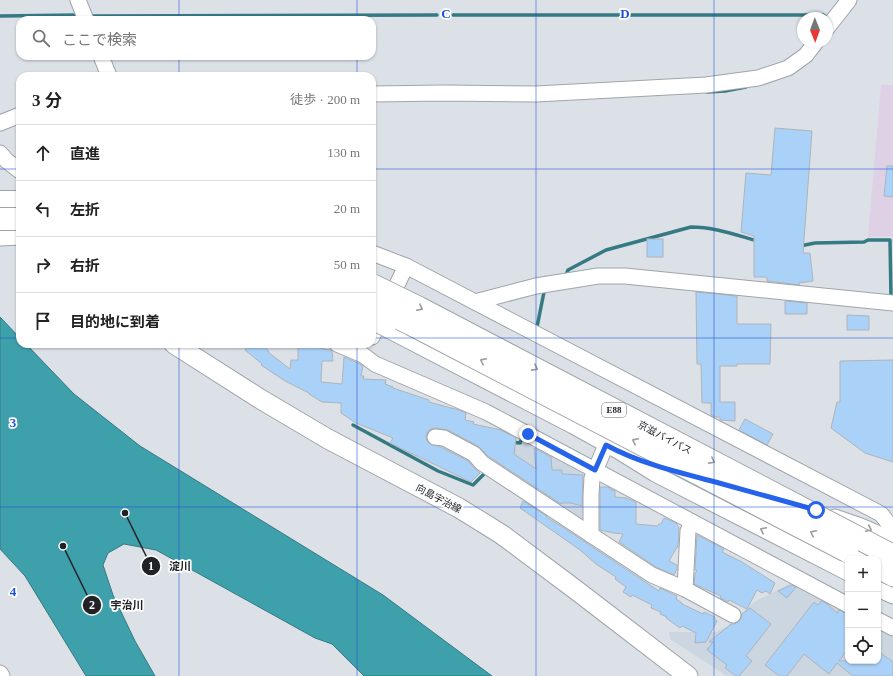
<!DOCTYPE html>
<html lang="ja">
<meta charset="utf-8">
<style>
:root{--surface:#fff;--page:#f6f6f6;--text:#222;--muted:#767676;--line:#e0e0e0}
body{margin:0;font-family:"Times New Roman","Noto Sans JP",serif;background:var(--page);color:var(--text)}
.controls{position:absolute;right:12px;bottom:12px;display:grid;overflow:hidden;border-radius:8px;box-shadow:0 1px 3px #0004}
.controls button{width:36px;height:36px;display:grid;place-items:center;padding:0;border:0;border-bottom:1px solid var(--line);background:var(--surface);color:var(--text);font:20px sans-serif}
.compass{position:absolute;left:797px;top:12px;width:36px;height:36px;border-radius:50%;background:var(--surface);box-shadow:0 1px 3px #0004;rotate:179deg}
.stop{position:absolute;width:12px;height:12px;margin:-9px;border:3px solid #2563eb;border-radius:50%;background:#fff}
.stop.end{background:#2563eb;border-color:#fff;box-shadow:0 1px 4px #0008}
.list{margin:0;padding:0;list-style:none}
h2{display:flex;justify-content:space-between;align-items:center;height:52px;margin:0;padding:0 16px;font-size:17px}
h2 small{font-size:13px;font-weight:400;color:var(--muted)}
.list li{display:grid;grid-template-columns:26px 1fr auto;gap:12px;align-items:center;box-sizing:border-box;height:56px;padding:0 16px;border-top:1px solid var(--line)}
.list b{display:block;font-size:15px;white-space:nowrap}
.list em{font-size:13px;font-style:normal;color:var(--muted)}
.icon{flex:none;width:22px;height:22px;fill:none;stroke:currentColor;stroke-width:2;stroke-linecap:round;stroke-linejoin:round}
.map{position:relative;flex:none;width:893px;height:676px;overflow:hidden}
.search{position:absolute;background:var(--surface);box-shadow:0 1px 3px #0004;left:16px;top:16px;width:360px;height:44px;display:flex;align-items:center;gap:10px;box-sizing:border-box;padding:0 14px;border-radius:12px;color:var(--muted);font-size:15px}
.panel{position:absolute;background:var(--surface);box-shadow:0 1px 3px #0004;left:16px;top:72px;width:360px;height:276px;border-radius:12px}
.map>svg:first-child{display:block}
.built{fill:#cbd6e1}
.education{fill:#ded1e5}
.water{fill:#3ea0ab;stroke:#357a83}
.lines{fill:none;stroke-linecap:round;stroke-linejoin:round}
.stream{stroke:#357a83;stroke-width:3.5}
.building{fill:#aad1f8;stroke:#aeb4b9}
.minor-casing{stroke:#9fa5aa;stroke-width:17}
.major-casing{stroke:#9fa5aa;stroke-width:21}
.highway-casing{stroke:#9fa5aa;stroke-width:24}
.minor{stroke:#fff;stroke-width:15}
.major{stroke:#fff;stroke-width:19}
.highway{stroke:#fff;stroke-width:22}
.minor-bridge-casing{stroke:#9fa5aa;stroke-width:17;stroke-linecap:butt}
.highway-bridge-casing{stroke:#9fa5aa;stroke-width:24;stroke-linecap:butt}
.minor-bridge{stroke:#fff;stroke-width:15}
.highway-bridge{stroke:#fff;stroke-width:22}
.oneway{stroke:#9b9c9d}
.route{stroke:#2563eb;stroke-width:5}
.grid{fill:none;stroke:#1d4ed8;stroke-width:1;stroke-opacity:0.55}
.labels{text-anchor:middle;stroke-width:3.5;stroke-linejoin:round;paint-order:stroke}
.shield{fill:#fff;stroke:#636466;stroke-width:1}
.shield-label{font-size:9px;font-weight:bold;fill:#202225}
.street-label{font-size:10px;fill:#202225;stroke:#fff}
.grid-label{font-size:13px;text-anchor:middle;font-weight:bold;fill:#1d4ed8;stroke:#fff;stroke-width:3.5;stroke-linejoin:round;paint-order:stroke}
.leader{fill:none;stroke:#202225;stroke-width:1.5}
.callout-dot{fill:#202225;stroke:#fff;stroke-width:1.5}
.mark-label{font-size:12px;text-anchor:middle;font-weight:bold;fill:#fff}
.callout-label{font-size:11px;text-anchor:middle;font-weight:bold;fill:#202225;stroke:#fff;stroke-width:3.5;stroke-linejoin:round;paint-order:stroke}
</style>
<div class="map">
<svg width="893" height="676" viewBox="0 0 893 676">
<rect width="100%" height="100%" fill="#dbe1e7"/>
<g class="built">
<polygon points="523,438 588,474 585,525 490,462 493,441 519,443"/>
<polygon points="793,582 848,611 848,661 878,661 878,627 893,634 893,676 727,676 670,639 669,632 716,632 728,626 754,602"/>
</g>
<polygon class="education" points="881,85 893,85 893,251 892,236 868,237"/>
<polygon class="water" points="0,317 20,338 20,344 26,344 74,394 140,446 383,595 492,676 364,676 332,644 315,638 156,550 124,544 108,553 103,565 113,595 135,641 155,676 86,676 25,576 0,549"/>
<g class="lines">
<g class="stream">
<polyline points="453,15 823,15 827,18"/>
<polyline points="0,16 77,15"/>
<polyline points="90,19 91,16 437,15"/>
<polyline points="707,92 725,91 746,87"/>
<polyline points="800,246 815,243 864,242 868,240 890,240 891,297"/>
<path d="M566,275l2,-5 38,-20 85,-23c23,0 45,8 67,14"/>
<polyline points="537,327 544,292"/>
<polyline points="353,425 438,471 473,485 486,472"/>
<polyline points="511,442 520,443 523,436"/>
</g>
</g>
<g class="building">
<polygon points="775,128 812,131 803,253 810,253 813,281 799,283 799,285 767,281 767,277 754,277 754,236 741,232 746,173 771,175"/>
<polygon points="887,166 893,166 893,197 884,196"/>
<rect x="647" y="239" width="16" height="18"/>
<polygon points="696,292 737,296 737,324 771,324 770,364 737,364 737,366 720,366 720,402 735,402 735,421 721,420 720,420 720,417 715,417 711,415 711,403 702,403 701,364 697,364"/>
<polygon points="785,301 807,303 807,314 785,314"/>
<polygon points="847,315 869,316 869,330 847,330"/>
<polygon points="250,344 261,344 269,351 268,352 290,369 291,360 298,360 298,347 305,348 305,344 318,344 318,345 323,346 322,349 330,350 332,351 333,361 322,361 321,382 342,384 344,357 358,363 363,366 361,376 364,376 363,379 386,380 385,384 393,387 393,388 429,400 429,402 451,408 456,409 466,413 465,420 474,422 473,424 501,430 516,438 514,454 536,469 534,448 551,457 552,470 562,470 562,474 583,475 582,506 571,503 561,503 561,504 488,456 478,446 448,430 436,428 431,429 428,431 426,436 427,441 430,444 441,447 468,461 475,469 480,473 471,482 398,447 390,443 393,438 356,423 341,413 341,403 322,402 309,394 309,393 285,381 261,365 262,364 245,350"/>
<polygon points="893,360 893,462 865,453 831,428 837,402 840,402 840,361"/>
<polygon points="745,419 773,434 767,445 739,430"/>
<polygon points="600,487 607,487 610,488 610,489 615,491 615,497 627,498 636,502 636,524 657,526 659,524 661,524 664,518 676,523 679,528 678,547 677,547 669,561 677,565 677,569 674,575 656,567 619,542 623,534 613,533 600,530"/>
<polygon points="523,501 547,516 546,517 561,526 659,591 660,588 677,596 676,599 682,603 682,604 703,614 704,612 715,617 714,619 717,621 706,642 695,643 696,633 682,626 680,628 666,618 667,617 660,614 661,612 651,608 652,605 632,595 631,597 623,592 626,587 615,579 616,577 596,564 580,550 520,508"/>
<polygon points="697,535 724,549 722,552 742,562 775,583 770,594 766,591 762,593 757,590 747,609 729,600 728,602 720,598 721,596 694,584 695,574 697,570 695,570"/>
<polygon points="792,585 796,587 787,598 778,591"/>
<polygon points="821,601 826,603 837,613 839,610 848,614 848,649 839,661 878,661 878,651 893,662 893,676 853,676 837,663 829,674 804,654 787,676 779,676 765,665 814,602 818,605"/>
<polygon points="750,608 771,624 746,656 752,661 739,676 736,676 725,668 727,665 707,650 713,642 709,642 731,624 734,624 738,622 741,619 742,614"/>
</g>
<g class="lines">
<defs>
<g id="minor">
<polyline points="78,0 86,20"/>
<polyline points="827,28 849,0"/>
<polyline points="101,56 109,76"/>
<polyline points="372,94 445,93 536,94 706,85 758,78 788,68 806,55 816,42"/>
<polyline points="0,123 20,115"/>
<polyline points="0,153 7,161 20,171"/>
<polyline points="0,238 20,237"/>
<polyline points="372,253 406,266 881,514 893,529"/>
<polyline points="475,302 536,286 598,276 625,276 893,303"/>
<polyline points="388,330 573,426 618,451 655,474 848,573"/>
<polyline points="372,337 406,266"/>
<polyline points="337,344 363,355 375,364 486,412 848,605"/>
<polyline points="435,437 444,438 474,454 482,463 652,575 685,589 733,615"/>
<polyline points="835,517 861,526 893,540"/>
<polyline points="591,535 591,495 592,478 606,445"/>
<polyline points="685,589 688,531 692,522"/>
<polyline points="878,589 893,596"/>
<polyline points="878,620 893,628"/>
<polyline points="0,673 2,676"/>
</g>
<polyline id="major" points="174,344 262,400 328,439 459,508 501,534 576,590 688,676"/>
<g id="highway">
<polyline points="0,202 20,202"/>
<polyline points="847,551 862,559"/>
</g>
</defs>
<use href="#minor" class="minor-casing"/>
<use href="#major" class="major-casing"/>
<use href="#highway" class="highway-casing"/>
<use href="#minor" class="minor"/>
<use href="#major" class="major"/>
<use href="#highway" class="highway"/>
<defs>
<polyline id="minor-bridge" points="372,322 388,330"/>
<g id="highway-bridge">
<polyline points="0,219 20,219"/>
<polyline points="372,285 419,308 893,556"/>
<polyline points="372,305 411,324 847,551"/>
<polyline points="878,567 893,575"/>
</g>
</defs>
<use href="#minor-bridge" class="minor-bridge-casing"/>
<use href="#highway-bridge" class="highway-bridge-casing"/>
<use href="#minor-bridge" class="minor-bridge"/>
<use href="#highway-bridge" class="highway-bridge"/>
</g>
<defs><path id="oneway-chevron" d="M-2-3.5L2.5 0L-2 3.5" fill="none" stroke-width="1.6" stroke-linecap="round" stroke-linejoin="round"/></defs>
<g class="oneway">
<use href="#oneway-chevron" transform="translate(420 308) rotate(27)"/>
<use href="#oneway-chevron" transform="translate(483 361) rotate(-153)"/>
<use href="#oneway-chevron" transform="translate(535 368) rotate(28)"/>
<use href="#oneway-chevron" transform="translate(635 441) rotate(-153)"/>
<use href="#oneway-chevron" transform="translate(712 461) rotate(28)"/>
<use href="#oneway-chevron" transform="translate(869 529) rotate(25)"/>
<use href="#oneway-chevron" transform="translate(763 530) rotate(-153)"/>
<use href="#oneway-chevron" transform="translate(813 533) rotate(-153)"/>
</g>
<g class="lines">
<path class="route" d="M528,434l67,36 11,-25c35,19 75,28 113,38 32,9 64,18 97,27"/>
</g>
<path class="grid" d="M179,0v20M357,0v20M536,0v676M714,0v676M179,56v20M357,56v20M0,169h20M372,169h521M0,338h20M372,338h521M179,344v332M357,344v332M0,507h893"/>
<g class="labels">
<rect class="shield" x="602" y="403" width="24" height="14" rx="3"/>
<g class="shield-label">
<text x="614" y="413">E88</text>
</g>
<g class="street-label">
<text transform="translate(665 437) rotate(28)" y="4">京滋バイパス</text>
<text transform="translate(439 498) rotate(28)" y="4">向島宇治線</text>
</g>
</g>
<g class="grid-label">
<text x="446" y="18">C</text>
<text x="625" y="18">D</text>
<text x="13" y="427">3</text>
<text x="13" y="596">4</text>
</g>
<path class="leader" d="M125 513L151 566M63 546L92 605"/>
<g class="callout-dot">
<circle cx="125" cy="513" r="4"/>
<circle cx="63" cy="546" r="4"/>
<circle cx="151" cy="566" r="10"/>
<circle cx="92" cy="605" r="10"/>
</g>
<g class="mark-label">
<text x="151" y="570">1</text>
<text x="92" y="609">2</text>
</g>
<g class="callout-label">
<text x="180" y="570">淀川</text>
<text x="127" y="609">宇治川</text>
</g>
</svg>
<div class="controls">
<button>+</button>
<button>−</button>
<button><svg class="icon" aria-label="locate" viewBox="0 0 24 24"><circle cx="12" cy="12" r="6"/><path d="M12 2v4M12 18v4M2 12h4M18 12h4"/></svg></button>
</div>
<svg class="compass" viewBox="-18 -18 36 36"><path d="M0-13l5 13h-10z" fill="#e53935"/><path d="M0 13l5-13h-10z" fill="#767676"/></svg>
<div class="stop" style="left:816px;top:510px"></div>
<div class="stop end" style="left:528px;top:434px"></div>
<div class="search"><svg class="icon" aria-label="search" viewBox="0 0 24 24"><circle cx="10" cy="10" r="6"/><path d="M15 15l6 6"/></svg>ここで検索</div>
<section class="panel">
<h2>3 分<small>徒歩 · 200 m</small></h2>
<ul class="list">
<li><svg class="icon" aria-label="ahead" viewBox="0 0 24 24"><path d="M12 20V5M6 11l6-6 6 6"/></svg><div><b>直進</b></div><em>130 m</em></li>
<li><svg class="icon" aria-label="left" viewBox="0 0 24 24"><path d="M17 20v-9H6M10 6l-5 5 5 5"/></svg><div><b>左折</b></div><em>20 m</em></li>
<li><svg class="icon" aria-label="right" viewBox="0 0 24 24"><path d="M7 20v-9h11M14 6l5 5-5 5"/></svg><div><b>右折</b></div><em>50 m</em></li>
<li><svg class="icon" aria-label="arrive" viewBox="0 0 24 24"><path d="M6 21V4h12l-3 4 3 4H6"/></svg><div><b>目的地に到着</b></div></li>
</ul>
</section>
</div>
